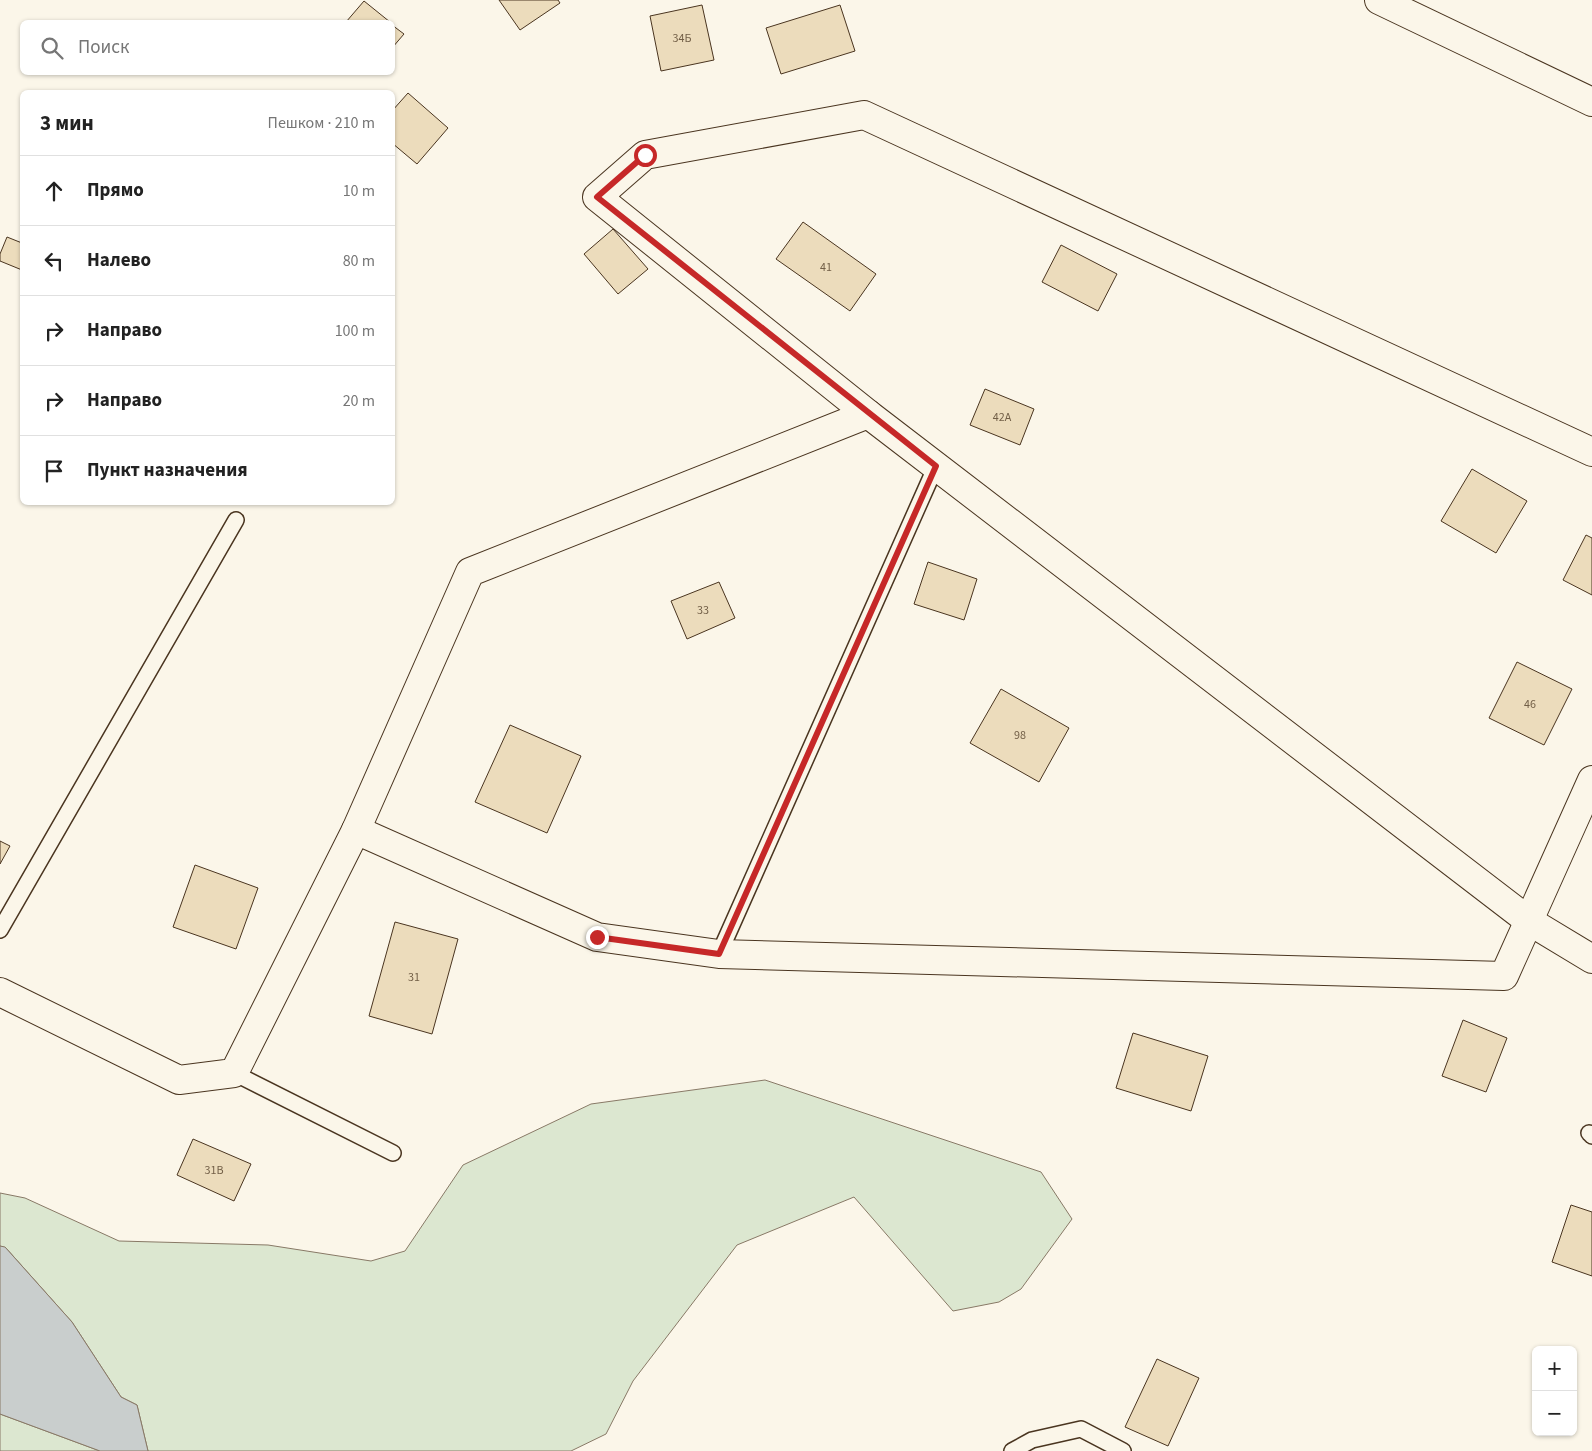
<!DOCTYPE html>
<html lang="ru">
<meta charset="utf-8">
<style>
:root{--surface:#fff;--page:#f2f2f2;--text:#222;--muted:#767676;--line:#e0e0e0}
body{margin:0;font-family:"Source Sans 3",sans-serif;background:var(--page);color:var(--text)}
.controls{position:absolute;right:15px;bottom:15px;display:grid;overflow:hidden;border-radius:8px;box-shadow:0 1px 4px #0004}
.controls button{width:45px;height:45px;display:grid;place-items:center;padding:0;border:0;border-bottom:1px solid var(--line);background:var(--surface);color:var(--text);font:25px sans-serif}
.stop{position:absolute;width:15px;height:15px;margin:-11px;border:4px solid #c62828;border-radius:50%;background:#fff}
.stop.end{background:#c62828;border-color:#fff;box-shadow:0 1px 5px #0008}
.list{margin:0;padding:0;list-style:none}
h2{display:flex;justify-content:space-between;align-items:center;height:65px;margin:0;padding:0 20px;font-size:21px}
h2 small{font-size:16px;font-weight:400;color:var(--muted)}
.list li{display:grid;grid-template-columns:32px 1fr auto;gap:15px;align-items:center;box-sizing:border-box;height:70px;padding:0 20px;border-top:1px solid var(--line)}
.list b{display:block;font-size:19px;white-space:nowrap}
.list em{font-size:16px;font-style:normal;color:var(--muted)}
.icon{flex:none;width:28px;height:28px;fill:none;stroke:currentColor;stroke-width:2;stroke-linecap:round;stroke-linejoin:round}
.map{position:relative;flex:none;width:1592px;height:1451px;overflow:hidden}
.search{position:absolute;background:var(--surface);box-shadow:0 1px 4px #0004;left:20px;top:20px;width:375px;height:55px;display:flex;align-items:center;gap:12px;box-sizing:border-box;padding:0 18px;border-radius:8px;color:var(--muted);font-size:19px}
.panel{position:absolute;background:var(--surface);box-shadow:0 1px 4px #0004;left:20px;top:90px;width:375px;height:415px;border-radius:8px}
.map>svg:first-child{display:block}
.green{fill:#dce7d0;stroke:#887966}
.water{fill:#c9cecd;stroke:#887966}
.building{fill:#ecdcbc;stroke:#4a3520}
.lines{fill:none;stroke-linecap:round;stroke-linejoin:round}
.lane-casing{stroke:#4a3520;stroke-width:18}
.street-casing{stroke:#4a3520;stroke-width:30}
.lane{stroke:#fbf6e9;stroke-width:15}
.street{stroke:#fbf6e9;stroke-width:28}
.route{stroke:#c62828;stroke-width:6}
.labels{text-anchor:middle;stroke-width:4;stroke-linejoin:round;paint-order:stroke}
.number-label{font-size:12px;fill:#725f47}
</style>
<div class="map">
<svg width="1592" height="1451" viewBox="0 0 1592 1451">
<rect width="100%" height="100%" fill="#fbf6e9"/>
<g class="green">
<polygon points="765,1080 1041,1172 1072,1219 1021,1289 999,1302 953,1311 854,1197 737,1245 633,1381 606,1434 571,1451 148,1451 137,1405 121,1397 72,1322 6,1248 0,1246 0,1193 25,1198 119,1241 268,1245 371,1261 405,1251 463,1165 591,1104"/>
<polygon points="0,1414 100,1451 0,1451"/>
</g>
<polygon class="water" points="0,1246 5,1247 72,1322 121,1397 137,1405 148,1451 100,1451 0,1414"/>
<g class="building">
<polygon points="499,0 558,0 560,3 520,30"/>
<polygon points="364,1 390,22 346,22"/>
<polygon points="702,5 714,60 661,71 650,16"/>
<polygon points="840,5 855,51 781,74 766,28"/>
<polygon points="392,25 404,34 392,48"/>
<polygon points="408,93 448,128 417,164 392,143 392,111"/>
<polygon points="803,222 876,274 850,311 776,259"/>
<polygon points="613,229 648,269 618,294 584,254"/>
<polygon points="7,237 22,243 22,270 0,261 0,254"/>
<polygon points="1061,245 1117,274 1098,311 1042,282"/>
<polygon points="985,389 1034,409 1020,445 970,425"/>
<polygon points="1472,469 1527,501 1496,553 1441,521"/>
<polygon points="1586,535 1592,538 1592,595 1563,580"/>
<polygon points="928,562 977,579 964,620 914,604"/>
<polygon points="719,582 735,618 687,639 671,601"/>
<polygon points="1517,662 1572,689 1544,745 1489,718"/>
<polygon points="1001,689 1069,728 1039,782 970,743"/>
<polygon points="510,725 581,756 547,833 475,802"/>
<polygon points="0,841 10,846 0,864"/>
<polygon points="195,865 258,888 236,949 173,927"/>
<polygon points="395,922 458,939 432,1034 369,1016"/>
<polygon points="1463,1020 1507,1038 1486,1092 1442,1076"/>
<polygon points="1133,1033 1208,1056 1191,1111 1116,1088"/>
<polygon points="193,1139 251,1164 234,1201 177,1175"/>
<polygon points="1571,1205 1592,1212 1592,1276 1552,1262"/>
<polygon points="1157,1359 1199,1378 1168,1446 1125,1427"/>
</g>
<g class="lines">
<defs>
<g id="lane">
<polyline points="0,930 236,520"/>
<polyline points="719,954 936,466"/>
<polyline points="234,1073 393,1153"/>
<polyline points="1589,1133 1592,1136"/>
<polyline points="1012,1451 1032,1440 1081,1429 1123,1451"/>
</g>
<g id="street">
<polyline points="1379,0 1592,102"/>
<polyline points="868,414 597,197 645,155 864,115 1592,452"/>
<polyline points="356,830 470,572 868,414 1529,921 1592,959"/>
<polyline points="0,992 179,1080 234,1073 356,830 597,937 719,954 1504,976 1592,780"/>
</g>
</defs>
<use href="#lane" class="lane-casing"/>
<use href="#street" class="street-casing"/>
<use href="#lane" class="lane"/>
<use href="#street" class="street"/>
</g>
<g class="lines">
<polyline class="route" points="597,937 719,954 936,466 597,197 645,155"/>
</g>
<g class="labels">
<g class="number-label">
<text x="682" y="42">34Б</text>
<text x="826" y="271">41</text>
<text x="1002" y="421">42А</text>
<text x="703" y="614">33</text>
<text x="1530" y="708">46</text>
<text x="1020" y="739">98</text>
<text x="414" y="981">31</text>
<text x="214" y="1174">31В</text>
</g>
</g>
</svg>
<div class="controls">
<button>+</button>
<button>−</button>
</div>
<div class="stop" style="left:645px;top:155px"></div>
<div class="stop end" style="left:597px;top:937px"></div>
<div class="search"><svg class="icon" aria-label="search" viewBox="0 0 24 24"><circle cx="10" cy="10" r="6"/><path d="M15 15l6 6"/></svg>Поиск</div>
<section class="panel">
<h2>3 мин<small>Пешком · 210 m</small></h2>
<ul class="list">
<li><svg class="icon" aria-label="ahead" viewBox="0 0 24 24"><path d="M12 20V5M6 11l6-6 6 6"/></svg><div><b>Прямо</b></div><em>10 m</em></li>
<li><svg class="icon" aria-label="left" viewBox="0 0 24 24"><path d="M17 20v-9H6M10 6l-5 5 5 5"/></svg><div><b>Налево</b></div><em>80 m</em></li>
<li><svg class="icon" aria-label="right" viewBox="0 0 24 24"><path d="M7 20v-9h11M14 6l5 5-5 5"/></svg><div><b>Направо</b></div><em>100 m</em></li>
<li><svg class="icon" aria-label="right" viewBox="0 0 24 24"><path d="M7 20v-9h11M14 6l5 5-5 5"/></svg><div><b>Направо</b></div><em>20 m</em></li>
<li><svg class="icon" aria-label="arrive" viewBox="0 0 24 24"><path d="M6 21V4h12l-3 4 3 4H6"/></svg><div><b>Пункт назначения</b></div></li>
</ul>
</section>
</div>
